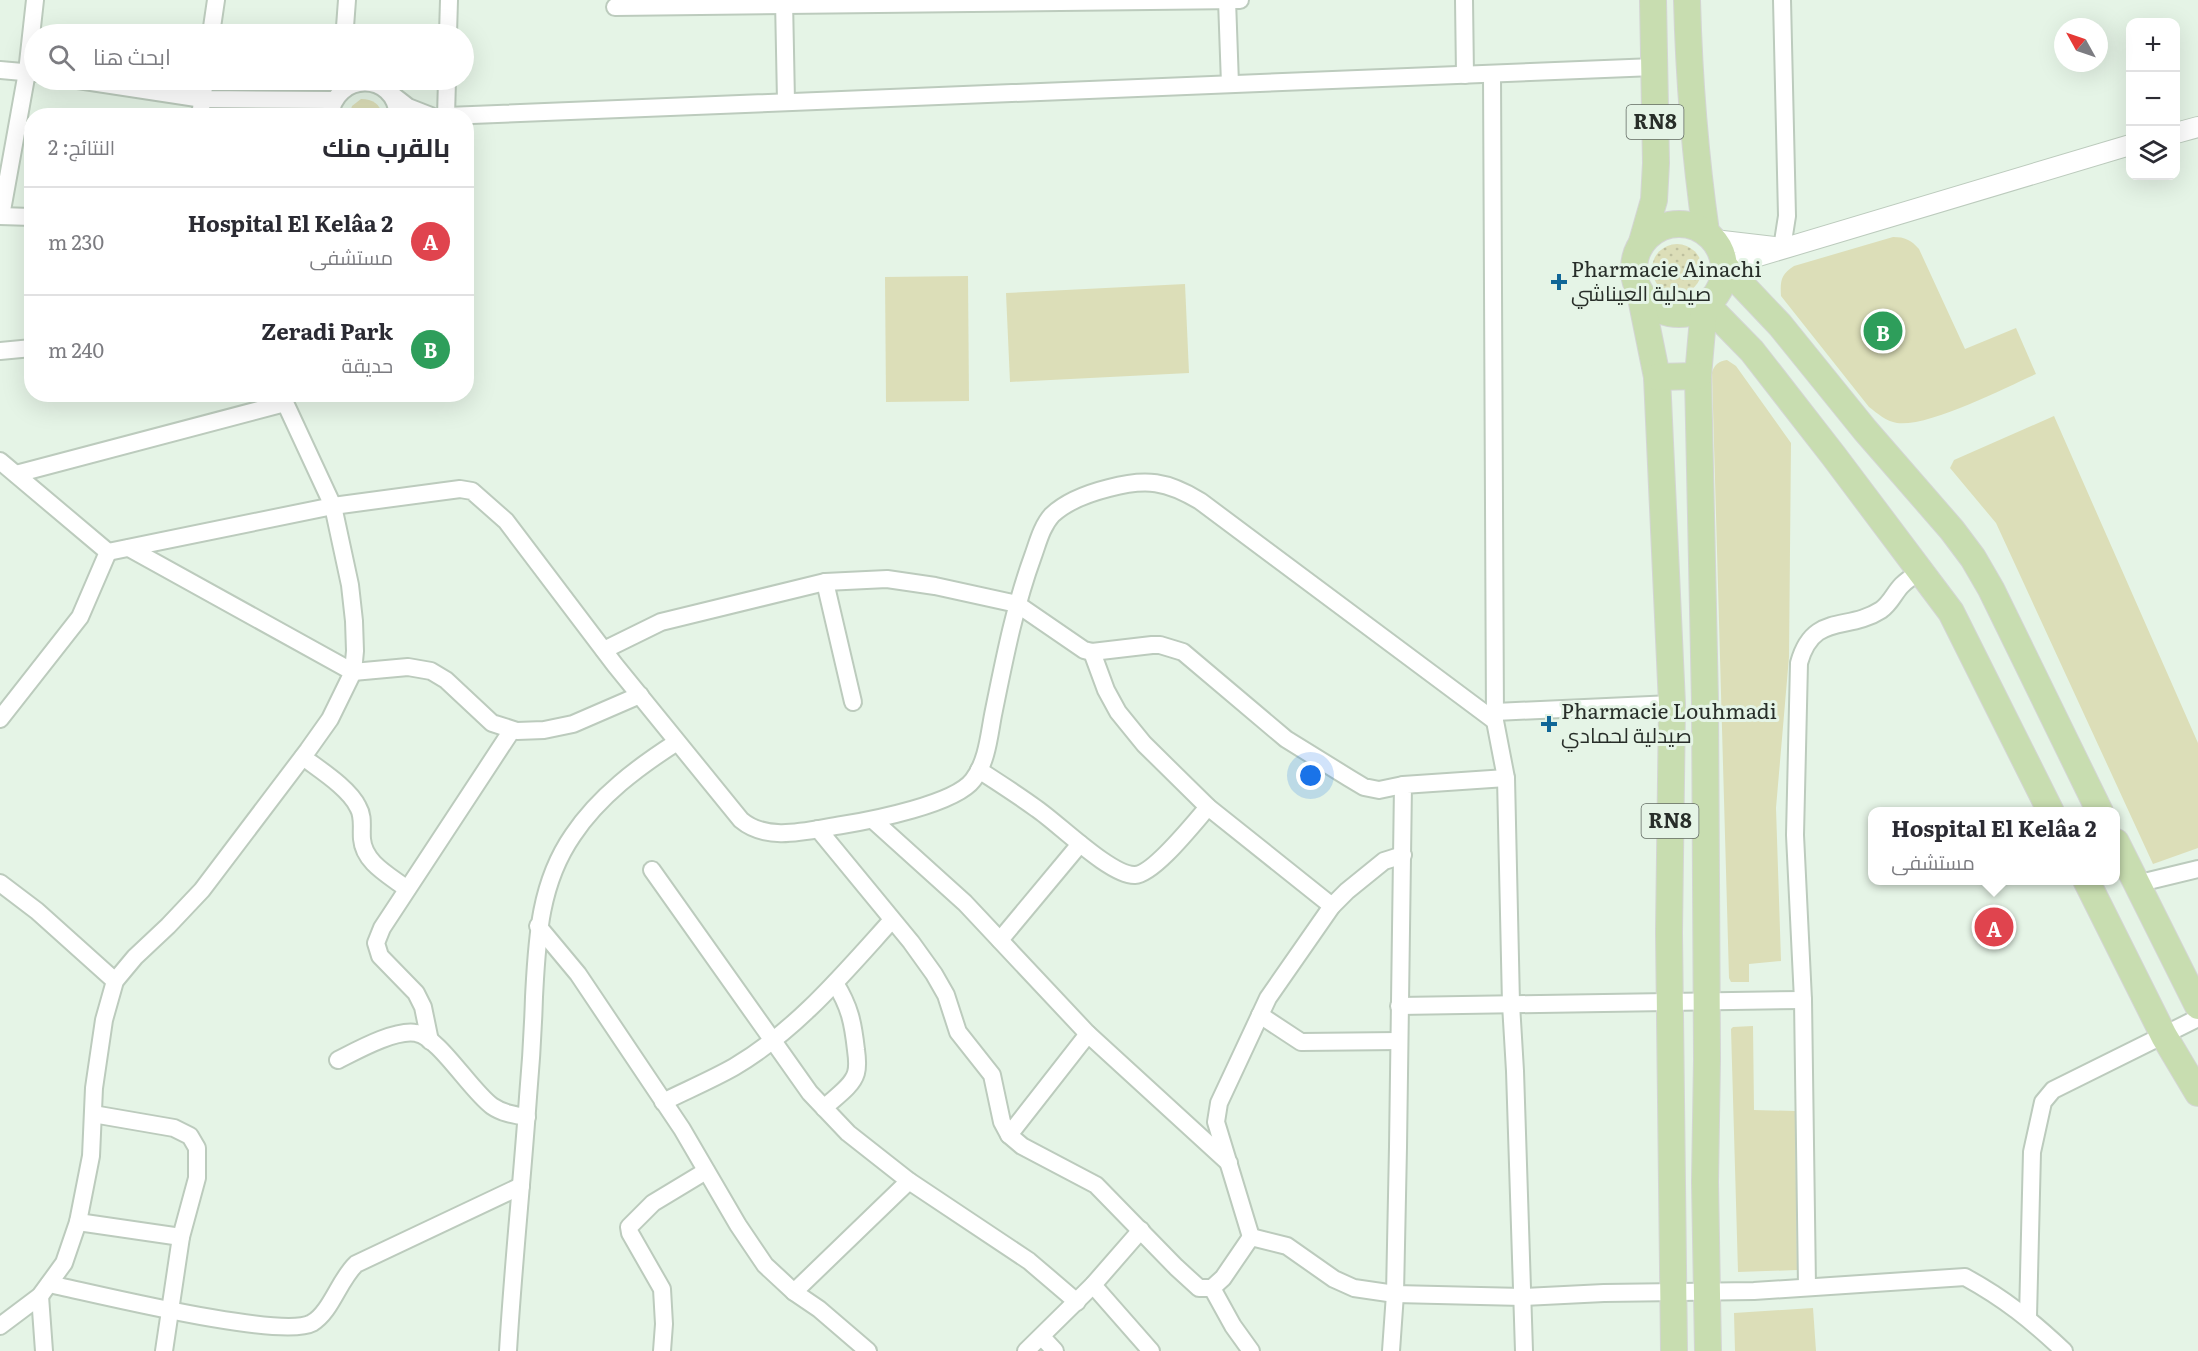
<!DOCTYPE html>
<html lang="ar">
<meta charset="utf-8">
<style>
:root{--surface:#fff;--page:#f7f7f7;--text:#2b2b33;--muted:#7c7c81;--line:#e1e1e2;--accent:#106697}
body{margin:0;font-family:Literata,Cairo,serif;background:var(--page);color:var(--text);direction:rtl}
.controls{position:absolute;right:18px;top:18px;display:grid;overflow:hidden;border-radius:12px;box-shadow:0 6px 24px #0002}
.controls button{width:54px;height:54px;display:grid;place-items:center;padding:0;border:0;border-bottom:2px solid var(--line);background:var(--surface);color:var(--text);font:30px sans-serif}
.compass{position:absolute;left:2054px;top:18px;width:54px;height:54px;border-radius:50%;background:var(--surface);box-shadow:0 6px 24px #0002;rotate:310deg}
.you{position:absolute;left:1311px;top:776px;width:21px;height:21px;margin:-15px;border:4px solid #fff;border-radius:50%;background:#1a73e8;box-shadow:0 0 0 9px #1a73e833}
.badge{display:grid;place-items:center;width:39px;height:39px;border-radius:50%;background:var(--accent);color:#fff;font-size:20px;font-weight:700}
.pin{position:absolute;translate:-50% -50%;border:3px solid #fff;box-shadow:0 2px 6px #0006}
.popup{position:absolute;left:1868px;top:807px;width:252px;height:78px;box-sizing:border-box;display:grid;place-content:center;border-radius:12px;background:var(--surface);filter:drop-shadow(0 2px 4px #0005);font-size:20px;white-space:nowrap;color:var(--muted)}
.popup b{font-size:22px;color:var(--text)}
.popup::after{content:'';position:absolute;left:50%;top:100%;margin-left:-12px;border:12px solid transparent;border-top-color:var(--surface)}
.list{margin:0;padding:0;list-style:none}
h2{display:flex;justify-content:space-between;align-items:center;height:78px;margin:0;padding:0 24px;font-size:26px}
h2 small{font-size:20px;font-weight:400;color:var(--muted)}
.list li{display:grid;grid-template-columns:39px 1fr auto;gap:18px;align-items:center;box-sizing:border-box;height:108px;padding:0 24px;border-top:2px solid var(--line)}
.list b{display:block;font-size:22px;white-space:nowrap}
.list p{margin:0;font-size:20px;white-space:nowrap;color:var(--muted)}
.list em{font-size:20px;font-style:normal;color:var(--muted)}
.icon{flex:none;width:33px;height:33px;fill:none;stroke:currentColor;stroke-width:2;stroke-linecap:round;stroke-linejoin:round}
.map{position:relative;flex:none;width:2198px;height:1351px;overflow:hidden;direction:ltr}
.search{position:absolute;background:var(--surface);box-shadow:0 6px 24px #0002;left:24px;top:24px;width:450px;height:66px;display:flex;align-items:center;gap:15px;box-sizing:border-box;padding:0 21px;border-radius:33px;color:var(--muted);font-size:22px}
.panel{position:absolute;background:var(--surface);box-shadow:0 6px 24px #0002;left:24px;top:108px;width:450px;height:294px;border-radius:24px;direction:rtl}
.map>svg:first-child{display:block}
.grass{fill:url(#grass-dots)}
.park{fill:#dcdeb8}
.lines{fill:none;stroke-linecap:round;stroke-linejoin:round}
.minor-casing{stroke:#bccbbd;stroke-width:20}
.tertiary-casing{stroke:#bccbbd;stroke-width:22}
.primary-casing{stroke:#d4d5d4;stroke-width:28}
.minor{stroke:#fff;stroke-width:16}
.tertiary{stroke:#fff;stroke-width:20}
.primary{stroke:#c8ddb0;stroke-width:26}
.poi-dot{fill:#106697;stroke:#e5f4e6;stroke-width:2}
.labels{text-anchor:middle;stroke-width:6;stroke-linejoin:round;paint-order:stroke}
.shield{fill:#e5f4e6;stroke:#616962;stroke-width:1.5}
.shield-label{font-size:20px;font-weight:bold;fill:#282e29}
.poi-label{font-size:21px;fill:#282e29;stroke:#e5f4e6;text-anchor:start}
</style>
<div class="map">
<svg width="2198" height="1351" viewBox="0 0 2198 1351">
<defs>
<pattern id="grass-dots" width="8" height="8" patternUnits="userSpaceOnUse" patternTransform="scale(1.5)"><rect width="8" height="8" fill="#dcdeb8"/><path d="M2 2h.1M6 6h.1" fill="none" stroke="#bdbf9e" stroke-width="1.8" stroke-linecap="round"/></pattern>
</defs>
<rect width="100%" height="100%" fill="#e5f4e6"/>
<circle class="grass" cx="1677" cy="269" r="25"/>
<g class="park">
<path d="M361,99c12,0 19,5 21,16h-33l3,-9z"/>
<path d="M1893,237c12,0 18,3 26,12l46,100 51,-21 20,46c-32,14 -107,53 -139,49 -11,-2 -19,-9 -28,-16l-88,-111c-1,-15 0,-22 13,-30z"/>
<polygon points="968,276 969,401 886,402 885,277"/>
<polygon points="1185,284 1189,373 1010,382 1006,293"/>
<path d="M1727,360l9,6 55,77 -2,214 -13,151 5,153 -32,3v18h-18l-2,-4 -17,-606c3,-8 7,-11 15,-12z"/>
<polygon points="2054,416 2198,743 2198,848 2153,864 1996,523 1950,468 1954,460"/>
<polygon points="1753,1026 1754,1110 1795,1111 1797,1270 1738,1272 1731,1029 1733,1027"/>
<polygon points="1813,1308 1816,1351 1735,1351 1734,1313"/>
</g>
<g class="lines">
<defs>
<g id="minor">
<polyline points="784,0 786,101"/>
<polyline points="1227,0 1230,84"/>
<polyline points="1464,0 1465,75"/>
<polyline points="1782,0 1787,216 1782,248"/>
<polyline points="615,7 1240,0"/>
<polyline points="345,27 347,0"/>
<polyline points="211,34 216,0"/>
<polyline points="448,34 449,0"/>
<polyline points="0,70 34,73"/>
<polyline points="1492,74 1495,721 1506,778 1511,1004 1515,1071 1524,1351"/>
<polyline points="78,80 203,99 334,100"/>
<polyline points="390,93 408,107 431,116"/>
<polyline points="200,116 205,80"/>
<path d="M330,116c5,-44 65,-45 68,0"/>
<polyline points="446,116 447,80"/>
<polyline points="447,116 1654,67"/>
<polyline points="0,216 32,217"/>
<polyline points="1,216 27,72 35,0"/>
<polyline points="0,351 32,348"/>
<polyline points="0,461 108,552 80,617 0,719"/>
<polyline points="16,474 285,403"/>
<polyline points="129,548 353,672 408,667 431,671 446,680 492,723 517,731 544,730 573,724 640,695"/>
<path d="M108,552l225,-46 127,-17 12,2 34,30 109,144 126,155c27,23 68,10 101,5 31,-5 113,-21 131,-45 14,-18 16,-44 20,-65 11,-54 21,-107 40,-159 5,-14 9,-30 19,-41 16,-15 37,-22 57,-27 37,-10 58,-7 91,13l295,220"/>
<polyline points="825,582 853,702"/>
<polyline points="604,650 661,622 825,582 887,579 935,586 1017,604 1084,650 1092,652 1152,645 1160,645 1183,652 1286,739 1349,778 1364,787 1379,790 1403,785"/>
<polyline points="1092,652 1106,690 1118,712 1144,744 1208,807 1332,906"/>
<polyline points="1495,712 1672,704"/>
<path d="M303,757c17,13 46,31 55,50 6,10 3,20 4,32 2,24 27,36 45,50"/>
<path d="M979,770c20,13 39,25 58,39 22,15 74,67 98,66 19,-1 59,-52 73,-68"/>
<polyline points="873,820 965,903 1088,1034 1229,1163"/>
<path d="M818,829l93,113 23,32 12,21 12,37 34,43 10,47 7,13 13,11 74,39 80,82 23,21h13l11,-10 28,-41 36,9 47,33 20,9 41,6 128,3 81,-4 150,-2 211,-14c40,22 66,43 99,74"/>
<polyline points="652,870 810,1093 848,1133 909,1181 1029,1261 1077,1302"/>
<polyline points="0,883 37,911 115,981"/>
<polyline points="2136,884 2198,869"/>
<polyline points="538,926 578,974 682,1129 738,1225 765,1265 794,1292 819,1309 868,1351"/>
<polyline points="1000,940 1080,844"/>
<polyline points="1399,1006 1803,1000"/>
<polyline points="1260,1015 1301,1042 1399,1041"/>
<polyline points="430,1041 423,1007 416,993 380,956 376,943 382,928 512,730"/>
<path d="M338,1060c18,-9 57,-31 78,-27 22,3 55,58 76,73 10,7 22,9 35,11"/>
<path d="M663,1102c24,-12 48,-22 71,-35 63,-37 110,-94 158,-147"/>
<path d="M824,1108c10,-10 28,-21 32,-35 2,-7 1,-16 0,-23 -3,-27 -6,-43 -21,-67"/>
<polyline points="93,1114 174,1128 190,1136 197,1148 197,1178 181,1237 164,1351"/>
<polyline points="1009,1135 1088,1034"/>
<polyline points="78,1222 181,1237"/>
<polyline points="1251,1237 1216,1122 1219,1103 1268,998 1332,906 1347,891 1384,861 1403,855"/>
<path d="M49,1284c44,9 232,56 263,39 19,-11 27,-43 44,-59l165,-78"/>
<polyline points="1093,1285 1151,1351"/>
<path d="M1807,1287l-4,-287 -8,-165 4,-172c14,-51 48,-31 82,-53 10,-7 13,-17 21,-25 6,-6 13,-10 19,-14"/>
<polyline points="1212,1288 1233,1326 1251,1351"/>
<polyline points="794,1292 909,1181"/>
<polyline points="40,1296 44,1351"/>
<polyline points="2028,1317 2032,1152 2043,1102 2053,1090 2198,1018"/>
<polyline points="0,1326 40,1296 64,1263 78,1222 91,1156 94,1088 104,1020 115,981 135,957 168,926 202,890 308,750 330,719 353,672 355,651 354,621 350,585 333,506 281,394"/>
<polyline points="1042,1337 1055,1351"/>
<path d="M508,1351c5,-85 14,-169 20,-254 3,-34 5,-67 6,-100 3,-57 5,-113 39,-162 26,-39 65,-68 104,-93"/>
<polyline points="662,1351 664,1324 662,1289 630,1233 629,1227 653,1203 706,1171"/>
<polyline points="1026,1351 1093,1285 1141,1230"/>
<polyline points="1391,1351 1395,1294 1398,1147 1403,785 1506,778"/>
</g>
<g id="tertiary">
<polyline points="2176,133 2198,127"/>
<polyline points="1714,240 1774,247"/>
<polyline points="1725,266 2130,145"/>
</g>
<g id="primary">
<path d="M1687,0c2,78 8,155 19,232"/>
<circle cx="1679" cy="269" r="45"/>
<polyline points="1642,242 1654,200 1656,163 1653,0"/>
<polyline points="1725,267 1780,325 1865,430 1952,530 1973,558 1991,589 2100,812"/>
<polyline points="1640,293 1657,377 1672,704 1669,933 1674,1351"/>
<polyline points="1707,305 1752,351 1833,455 1951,612 2051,812"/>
<polyline points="1704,307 1698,376 1705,702 1707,1059 1705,1182 1708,1351"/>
<polyline points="1657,377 1698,376"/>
<polyline points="2116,842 2198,1006"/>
<polyline points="2086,880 2164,1036 2198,1093"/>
</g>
</defs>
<use href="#minor" class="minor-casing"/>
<use href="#tertiary" class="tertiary-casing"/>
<use href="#primary" class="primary-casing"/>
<use href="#minor" class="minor"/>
<use href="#tertiary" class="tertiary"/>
<use href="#primary" class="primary"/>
</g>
<g class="poi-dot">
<path d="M1556 273h6v6h6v6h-6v6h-6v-6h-6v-6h6z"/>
<path d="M1546 715h6v6h6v6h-6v6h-6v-6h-6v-6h6z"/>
</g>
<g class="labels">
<g class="shield">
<rect x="1626.5" y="105" width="57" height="34" rx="4.5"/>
<rect x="1641.5" y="804" width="57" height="34" rx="4.5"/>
</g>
<g class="shield-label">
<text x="1655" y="129">RN8</text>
<text x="1670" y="828">RN8</text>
</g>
<g class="poi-label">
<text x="1571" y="277">Pharmacie Ainachi<tspan x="1571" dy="24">صيدلية العيناشي</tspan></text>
<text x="1561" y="719">Pharmacie Louhmadi<tspan x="1561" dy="24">صيدلية لحمادي</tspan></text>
</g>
</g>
</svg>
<div class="controls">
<button>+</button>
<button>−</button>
<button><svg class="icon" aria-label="layers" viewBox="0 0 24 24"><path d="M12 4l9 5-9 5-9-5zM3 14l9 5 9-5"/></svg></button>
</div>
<svg class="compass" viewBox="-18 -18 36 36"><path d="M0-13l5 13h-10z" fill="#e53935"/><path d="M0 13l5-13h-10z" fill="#7c7c81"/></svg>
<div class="you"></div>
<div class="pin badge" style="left:1994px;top:927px;background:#e0444e">A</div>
<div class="popup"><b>Hospital El Kelâa 2</b>مستشفى</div>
<div class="pin badge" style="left:1883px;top:331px;background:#2e9e5b">B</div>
<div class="search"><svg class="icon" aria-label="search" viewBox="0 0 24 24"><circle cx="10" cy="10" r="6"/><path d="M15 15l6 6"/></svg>ابحث هنا</div>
<section class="panel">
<h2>بالقرب منك<small>النتائج: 2</small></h2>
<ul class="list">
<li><span class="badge" style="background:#e0444e">A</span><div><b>Hospital El Kelâa 2</b><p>مستشفى</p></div><em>230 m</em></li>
<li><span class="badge" style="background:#2e9e5b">B</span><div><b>Zeradi Park</b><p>حديقة</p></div><em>240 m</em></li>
</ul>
</section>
</div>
